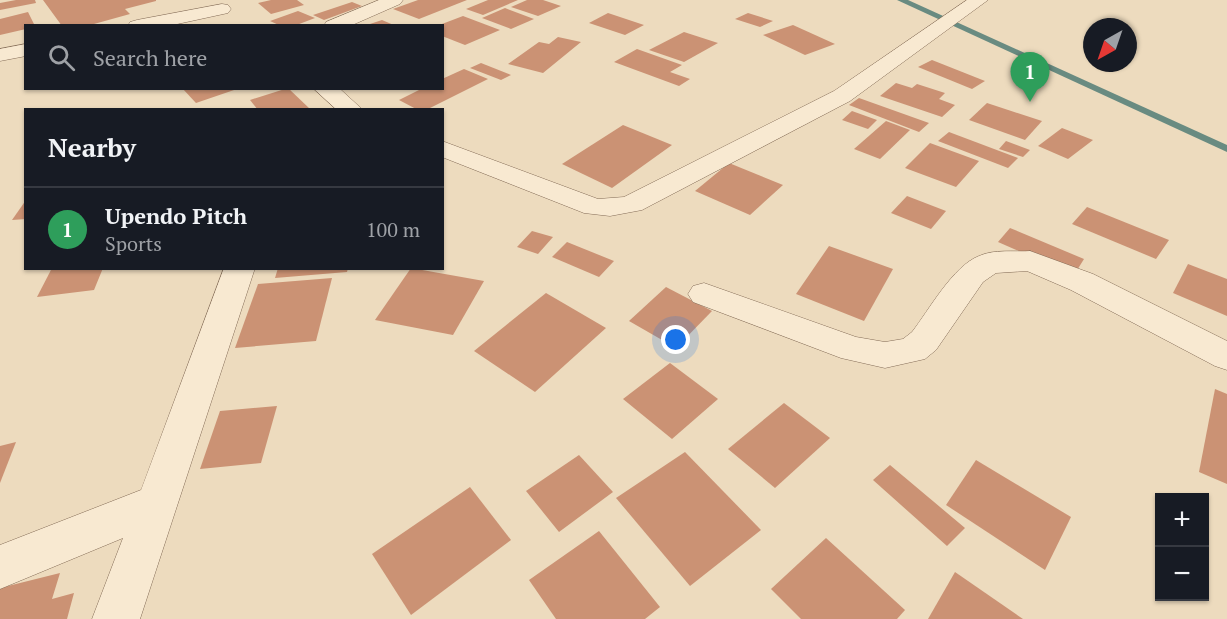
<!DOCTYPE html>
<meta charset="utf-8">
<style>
:root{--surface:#171b24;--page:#20242c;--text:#f1f3f6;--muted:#9ea1a6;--line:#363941;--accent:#ea580c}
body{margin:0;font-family:"PT Serif",serif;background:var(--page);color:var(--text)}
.controls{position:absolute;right:18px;bottom:18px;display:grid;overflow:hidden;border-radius:0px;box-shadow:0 2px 4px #0004}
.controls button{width:54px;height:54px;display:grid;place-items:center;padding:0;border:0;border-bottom:2px solid var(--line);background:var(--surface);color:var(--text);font:30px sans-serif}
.compass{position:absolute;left:1083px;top:18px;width:54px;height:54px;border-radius:50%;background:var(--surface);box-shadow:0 2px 4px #0004;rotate:220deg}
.you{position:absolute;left:676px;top:340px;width:21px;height:21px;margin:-15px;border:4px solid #fff;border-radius:50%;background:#1a73e8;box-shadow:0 0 0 9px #1a73e833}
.badge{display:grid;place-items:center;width:39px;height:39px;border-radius:50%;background:var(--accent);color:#fff;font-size:20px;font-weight:700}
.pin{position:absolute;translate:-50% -50px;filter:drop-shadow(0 2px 3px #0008)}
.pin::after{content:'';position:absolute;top:32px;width:21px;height:18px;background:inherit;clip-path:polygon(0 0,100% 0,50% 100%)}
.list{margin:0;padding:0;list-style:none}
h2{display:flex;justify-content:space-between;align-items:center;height:78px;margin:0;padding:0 24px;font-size:26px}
h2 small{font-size:20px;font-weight:400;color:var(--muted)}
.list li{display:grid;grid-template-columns:39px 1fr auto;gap:18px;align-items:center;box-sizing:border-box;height:84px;padding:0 24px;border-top:2px solid var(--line)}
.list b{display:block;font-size:22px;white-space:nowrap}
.list p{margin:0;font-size:20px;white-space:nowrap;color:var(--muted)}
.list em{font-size:20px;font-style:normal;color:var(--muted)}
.icon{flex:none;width:33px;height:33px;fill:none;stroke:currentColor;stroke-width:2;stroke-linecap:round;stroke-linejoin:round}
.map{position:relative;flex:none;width:1227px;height:619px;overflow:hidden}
.search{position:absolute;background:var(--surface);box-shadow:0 2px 4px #0004;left:24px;top:24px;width:420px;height:66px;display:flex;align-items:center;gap:15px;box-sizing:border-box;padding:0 21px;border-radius:0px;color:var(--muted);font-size:22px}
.panel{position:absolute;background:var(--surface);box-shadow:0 2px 4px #0004;left:24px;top:108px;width:420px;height:162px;border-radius:0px}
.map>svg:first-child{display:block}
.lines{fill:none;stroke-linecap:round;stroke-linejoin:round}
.stream{fill:#698b81;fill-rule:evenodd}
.building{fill:#cb9274}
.minor-casing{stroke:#846c57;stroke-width:1}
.minor{fill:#f8e9d1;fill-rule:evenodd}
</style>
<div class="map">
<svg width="1227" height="619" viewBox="0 0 1227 619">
<rect width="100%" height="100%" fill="#eddbbe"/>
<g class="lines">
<polygon class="stream" points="897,0 908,0 1227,145 1227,152"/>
</g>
<g class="building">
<polygon points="16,0 35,0 36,3 0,10 0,3"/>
<polygon points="43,0 156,0 156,1 125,9 130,14 94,24 62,26"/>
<polygon points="271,0 297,0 304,5 271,14 258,3"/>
<polygon points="418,0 467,0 419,19 393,9"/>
<polygon points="488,0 518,0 483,15 466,9"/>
<polygon points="527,0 543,0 561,6 538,16 511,7"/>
<polygon points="352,2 362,6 324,20 313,15"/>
<polygon points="505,8 534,19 511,29 482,18"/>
<polygon points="298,11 315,18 294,26 281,26 270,21"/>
<polygon points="28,12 35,26 26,26 26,29 0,35 0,19"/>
<polygon points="608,13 644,25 625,35 589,23"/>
<polygon points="748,13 773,21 760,27 735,19"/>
<polygon points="463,16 500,30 465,45 442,36 442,24"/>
<polygon points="382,20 396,26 367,26 367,25"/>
<polygon points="793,25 835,44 805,55 763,35"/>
<polygon points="684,32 718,43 684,62 649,50"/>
<polygon points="558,37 581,42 543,73 508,64 539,42 549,44"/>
<polygon points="637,49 682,65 670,72 690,79 679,86 614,62"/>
<polygon points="932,60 985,81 972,89 918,67"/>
<polygon points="481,63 511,75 501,80 470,68"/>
<polygon points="464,69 488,79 426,110 418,110 399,100 423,88 442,88 442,79"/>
<polygon points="896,83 912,88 917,84 945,93 939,99 955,105 942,117 880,96"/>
<polygon points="182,88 237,88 237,89 196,103"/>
<polygon points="288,88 310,109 258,110 250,100"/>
<polygon points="859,98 929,123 919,132 849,105"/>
<polygon points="987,103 1042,121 1025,140 969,120"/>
<polygon points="852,111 877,120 868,129 842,120"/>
<polygon points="886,121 910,130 880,159 854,149"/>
<polygon points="623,125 672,145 612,188 562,164"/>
<polygon points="1062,128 1093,140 1068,159 1038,146"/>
<polygon points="949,132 1018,158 1008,168 938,141"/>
<polygon points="1006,141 1030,150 1023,157 999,149"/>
<polygon points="930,143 979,161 956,187 905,168"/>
<polygon points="729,163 783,185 750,215 695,191"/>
<polygon points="907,196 946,211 931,229 891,213"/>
<polygon points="26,200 26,219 12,220"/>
<polygon points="1087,207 1169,240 1156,259 1072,224"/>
<polygon points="1010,228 1084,259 1074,275 998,242"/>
<polygon points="532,231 553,237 538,254 517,247"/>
<polygon points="567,242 614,261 599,277 552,257"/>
<polygon points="829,246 893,269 864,321 796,294"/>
<polygon points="1188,264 1227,279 1227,316 1173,293"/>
<polygon points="52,268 103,268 94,290 37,297"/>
<polygon points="278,268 348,268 347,272 275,278"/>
<polygon points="411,268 484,281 453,335 375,320"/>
<polygon points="332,278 316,341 235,348 258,284"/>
<polygon points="666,287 712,311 676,348 629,321"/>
<polygon points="546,293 606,328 535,392 474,351"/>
<polygon points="670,363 718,399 672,439 623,399"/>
<polygon points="1215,389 1227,394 1227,484 1199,472"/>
<polygon points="784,403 830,438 775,488 728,449"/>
<polygon points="277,406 261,463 200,469 220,411"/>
<polygon points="16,442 0,483 0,446"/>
<polygon points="685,452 761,530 690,586 616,498"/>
<polygon points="579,455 613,492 559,532 526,491"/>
<polygon points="976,460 1071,517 1045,570 946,505"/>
<polygon points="890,465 965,528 947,546 873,480"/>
<polygon points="470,487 511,540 411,615 372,554"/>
<polygon points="599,531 660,607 645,619 556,619 529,580"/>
<polygon points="826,538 905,610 897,619 801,619 771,589"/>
<polygon points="955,572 1023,619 928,619"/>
<polygon points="60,573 52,599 74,593 67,619 0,619 0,588"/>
</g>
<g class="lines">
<defs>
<g id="minor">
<polygon points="379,0 403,0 400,4 350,26 324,26 326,22"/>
<polygon points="967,0 988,0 850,101 642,210 610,216 584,213 442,157 442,141 598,199 624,197 834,91"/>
<polygon points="222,4 228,5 231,9 228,13 168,26 128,26 130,22 137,20"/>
<polygon points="26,44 26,56 0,61 0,49"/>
<polygon points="313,88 339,88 363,110 337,110"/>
<path d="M1030,251l63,23 134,67v29l-12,-4 -144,-76 -44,-19 -31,2 -13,9 -47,68 -11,9 -40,9 -44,-10 -148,-56 -5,-8 5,-8 11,-3 152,54 29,5 18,-3 9,-7c17,-22 41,-66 67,-76 15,-7 35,-4 51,-5z"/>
<polygon points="224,268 255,268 140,619 92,619 123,538 0,589 0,545 141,490"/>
</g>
</defs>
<use href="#minor" class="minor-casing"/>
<use href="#minor" class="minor"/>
</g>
</svg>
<div class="controls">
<button>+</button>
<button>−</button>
</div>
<svg class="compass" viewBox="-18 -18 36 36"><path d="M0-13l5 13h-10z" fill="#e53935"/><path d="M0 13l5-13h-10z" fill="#9ea1a6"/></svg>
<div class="you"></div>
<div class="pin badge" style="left:1030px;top:102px;background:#2e9e5b">1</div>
<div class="search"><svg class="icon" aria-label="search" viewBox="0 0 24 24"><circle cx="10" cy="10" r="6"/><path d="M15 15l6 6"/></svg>Search here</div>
<section class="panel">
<h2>Nearby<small></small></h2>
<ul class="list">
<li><span class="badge" style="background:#2e9e5b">1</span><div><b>Upendo Pitch</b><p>Sports</p></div><em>100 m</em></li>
</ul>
</section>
</div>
